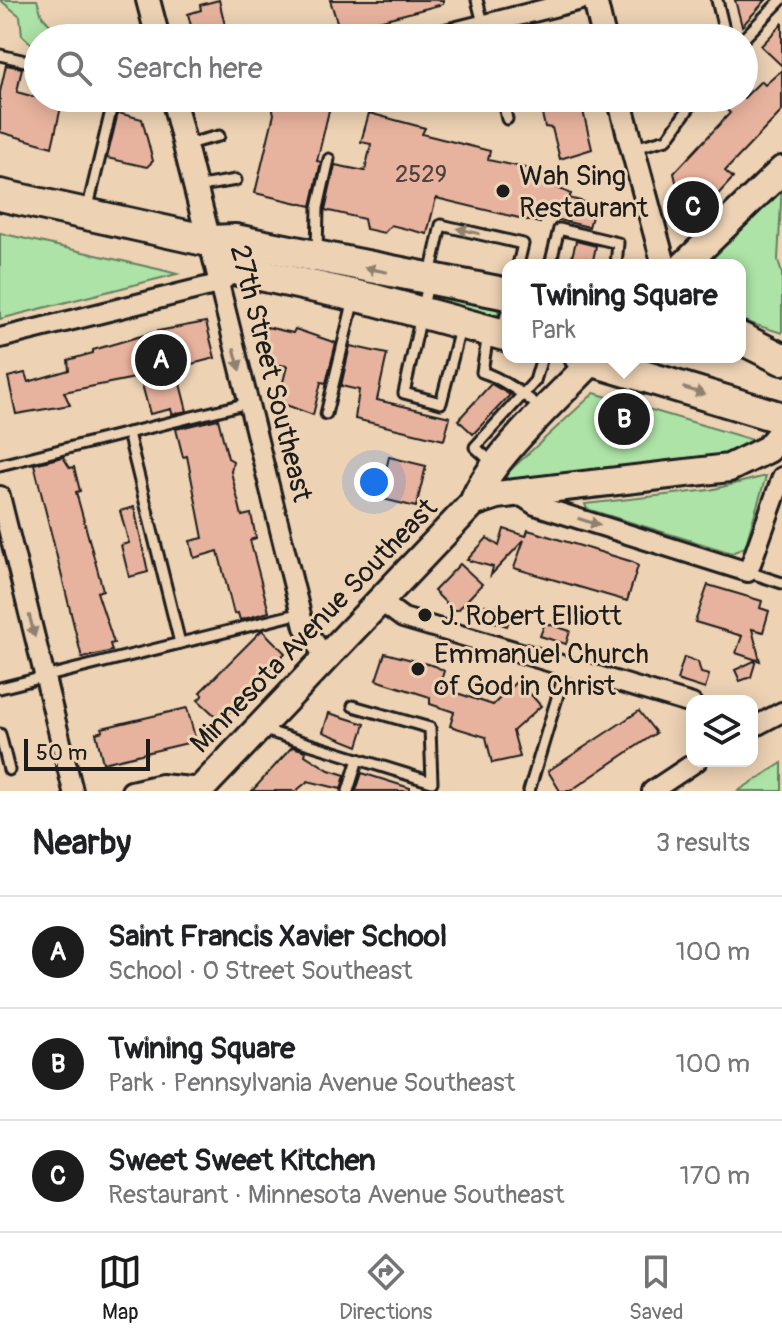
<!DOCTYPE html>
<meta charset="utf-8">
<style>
:root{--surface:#fff;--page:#f2f2f2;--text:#202124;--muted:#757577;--line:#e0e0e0;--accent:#1c1c1c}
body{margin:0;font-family:Pangolin,sans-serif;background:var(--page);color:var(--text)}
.controls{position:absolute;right:24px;bottom:24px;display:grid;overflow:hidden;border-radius:16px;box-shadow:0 4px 20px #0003}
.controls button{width:72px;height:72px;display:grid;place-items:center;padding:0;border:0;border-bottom:2px solid var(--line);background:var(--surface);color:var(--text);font:40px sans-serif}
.scale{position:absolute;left:24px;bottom:20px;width:126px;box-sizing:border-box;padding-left:8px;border:4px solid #1c1c1c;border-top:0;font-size:22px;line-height:28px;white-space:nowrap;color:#1c1c1c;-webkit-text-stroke:6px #edd2b4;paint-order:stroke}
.you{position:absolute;left:374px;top:482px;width:28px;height:28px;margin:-20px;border:6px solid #fff;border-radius:50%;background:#1a73e8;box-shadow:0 0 0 12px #1a73e833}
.badge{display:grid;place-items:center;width:52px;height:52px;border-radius:50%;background:var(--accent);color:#fff;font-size:26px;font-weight:700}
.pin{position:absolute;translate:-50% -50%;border:4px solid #fff;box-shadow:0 2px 8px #0006}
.popup{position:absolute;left:502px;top:259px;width:244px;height:104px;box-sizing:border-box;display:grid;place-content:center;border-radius:16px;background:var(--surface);filter:drop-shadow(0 2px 6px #0005);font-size:26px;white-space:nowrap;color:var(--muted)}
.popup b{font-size:30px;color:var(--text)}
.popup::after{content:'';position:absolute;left:50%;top:100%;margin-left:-16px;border:16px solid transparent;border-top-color:var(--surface)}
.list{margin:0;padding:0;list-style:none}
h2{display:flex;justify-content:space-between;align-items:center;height:104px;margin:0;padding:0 32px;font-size:34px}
h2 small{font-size:26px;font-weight:400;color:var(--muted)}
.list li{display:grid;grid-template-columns:52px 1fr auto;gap:24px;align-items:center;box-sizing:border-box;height:112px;padding:0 32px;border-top:2px solid var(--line)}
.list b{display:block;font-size:30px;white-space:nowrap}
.list p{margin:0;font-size:26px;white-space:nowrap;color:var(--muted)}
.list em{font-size:26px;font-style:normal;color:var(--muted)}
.icon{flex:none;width:44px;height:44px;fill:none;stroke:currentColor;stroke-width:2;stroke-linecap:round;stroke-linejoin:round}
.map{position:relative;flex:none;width:782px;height:791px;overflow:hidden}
.search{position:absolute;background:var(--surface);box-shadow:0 4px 20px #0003;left:24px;right:24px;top:24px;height:88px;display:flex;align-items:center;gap:20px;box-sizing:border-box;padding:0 28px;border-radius:44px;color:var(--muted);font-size:30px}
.sheet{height:440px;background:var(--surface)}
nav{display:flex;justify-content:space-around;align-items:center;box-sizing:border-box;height:112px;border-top:2px solid var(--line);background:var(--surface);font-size:22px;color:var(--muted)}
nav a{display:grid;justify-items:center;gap:4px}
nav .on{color:var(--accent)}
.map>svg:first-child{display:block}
.green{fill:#ade3a6;stroke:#648061;stroke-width:2}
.building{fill:#e8b39e;stroke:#1c1c1c;stroke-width:2}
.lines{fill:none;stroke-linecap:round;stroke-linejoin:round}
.service-casing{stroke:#1c1c1c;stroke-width:15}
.minor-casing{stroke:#1c1c1c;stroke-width:24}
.tertiary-casing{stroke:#1c1c1c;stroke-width:28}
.secondary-casing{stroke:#1c1c1c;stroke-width:32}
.trunk-casing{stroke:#1c1c1c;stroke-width:36}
.service{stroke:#edd2b4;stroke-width:9}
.minor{stroke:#edd2b4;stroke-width:18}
.tertiary{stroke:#edd2b4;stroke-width:22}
.secondary{stroke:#edd2b4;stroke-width:26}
.trunk{stroke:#edd2b4;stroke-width:30}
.oneway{fill:#8f8070}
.poi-dot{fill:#1c1c1c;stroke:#edd2b4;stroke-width:3}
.labels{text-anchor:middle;stroke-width:6;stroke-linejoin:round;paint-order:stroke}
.number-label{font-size:24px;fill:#4f423c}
.poi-label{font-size:28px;fill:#1c1c1c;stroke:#edd2b4;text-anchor:start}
.street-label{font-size:28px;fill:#1c1c1c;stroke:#edd2b4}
</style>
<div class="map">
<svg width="782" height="791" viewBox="0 0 782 791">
<rect width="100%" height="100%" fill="#edd2b4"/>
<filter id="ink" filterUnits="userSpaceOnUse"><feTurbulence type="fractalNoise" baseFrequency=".0125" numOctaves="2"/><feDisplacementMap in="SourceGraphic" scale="16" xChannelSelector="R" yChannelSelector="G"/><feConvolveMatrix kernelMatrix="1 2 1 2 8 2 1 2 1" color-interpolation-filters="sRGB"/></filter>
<g filter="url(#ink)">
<g class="green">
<polygon points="0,0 37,0 42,16 62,38 38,38 37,49 22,35 20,16"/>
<polygon points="782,183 778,260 782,274 782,333 740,320 740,265 703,265"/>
<polygon points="0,233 162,270 177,274 0,319"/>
<polygon points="437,296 497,307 499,314 494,318 436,300"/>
<polygon points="594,393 753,440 756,447 729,461 509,481 505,475"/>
<polygon points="766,476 745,547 732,553 587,509 585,504 710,490"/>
<polygon points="782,763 782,791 738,791 741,789"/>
</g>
<g class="building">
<polygon points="219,0 228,38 194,38 188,14 201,10 200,5"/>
<polygon points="330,0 443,0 443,4 340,31"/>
<polygon points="735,0 766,0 742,26"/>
<polygon points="782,24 782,66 761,46"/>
<polygon points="6,65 22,68 17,92 38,98 63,98 52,147 0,132 0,92"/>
<polygon points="782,70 782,111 725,171 733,178 687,228 674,173 730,113 715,98 744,98 761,81 765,85"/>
<polygon points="270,98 332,98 317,161 321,162 311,206 255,193 274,114"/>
<polygon points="552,98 580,98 592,149 560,159 552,128 545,127 542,114 554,109"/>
<polygon points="118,113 142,119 153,161 147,167 107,158"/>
<polygon points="369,113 425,128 422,134 490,151 488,160 526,168 524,175 550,180 549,184 571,194 569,198 595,205 589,227 542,216 540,223 436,198 427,234 391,225 384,233 366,229 364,219 325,210 335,165 365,171 371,144 361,142"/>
<polygon points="576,241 596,246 592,265 570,265"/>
<polygon points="206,322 215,358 176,368 187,411 172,414 171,409 150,414 140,377 64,392 70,405 16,414 8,377 25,373 28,382 69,370 68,360 93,353 93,350 158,331"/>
<polygon points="267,327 293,333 295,329 336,343 326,383 321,382 313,415 278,402 287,366 263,362 265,355 259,353"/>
<polygon points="350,346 387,354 377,400 450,417 444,440 355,419 359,390 341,386"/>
<polygon points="491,384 510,395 473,434 458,420"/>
<polygon points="218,419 228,458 233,461 231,472 242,516 251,514 256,538 250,540 269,612 240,620 238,613 234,614 218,551 194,558 190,541 203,538 187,456 183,457 176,429"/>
<polygon points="63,457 70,468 74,467 80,491 76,492 103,590 97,592 114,643 110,644 112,651 82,658 34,464"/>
<polygon points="389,457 426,466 416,507 379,498"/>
<polygon points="134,507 148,572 129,577 121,545 129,543 120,511"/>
<polygon points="504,529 526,536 528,530 633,562 638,566 627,601 514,568 524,540 491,575 493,567 467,560 487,538 499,546"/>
<polygon points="460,564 482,584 458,610 453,610 434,591"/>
<polygon points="708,585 762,601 760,608 769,611 763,632 752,629 760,661 736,653 742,636 695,622"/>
<polygon points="485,605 512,611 507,626 482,618"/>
<polygon points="545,623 570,631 566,644 540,636"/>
<polygon points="262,630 285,653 221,721 198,700 203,695 200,692"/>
<polygon points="385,653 435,666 444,671 439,687 493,705 518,680 541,706 513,731 520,757 492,763 486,737 450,726 454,712 430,704 430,697 376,680"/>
<polygon points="684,657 698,662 701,673 709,675 705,689 677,680"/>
<polygon points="756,660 751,677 740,681 735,670"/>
<polygon points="187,708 196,741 103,763 96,733 103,731 102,728"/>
<polygon points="639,711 656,733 570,791 560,791 548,771"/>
<polygon points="329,713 365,724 358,746 323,732"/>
<polygon points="292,747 306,751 305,755 329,770 345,775 341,789 308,781 296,791 252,791"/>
<polygon points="362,773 410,788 410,791 356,791"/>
</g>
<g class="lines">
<defs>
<g id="service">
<polyline points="477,0 487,38"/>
<polyline points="717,0 726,38"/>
<polyline points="744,38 781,0"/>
<polyline points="0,55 38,64"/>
<polyline points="502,98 507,119"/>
<polyline points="187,144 219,136"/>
<polyline points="634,148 667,139 696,98"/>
<polyline points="195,187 236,180"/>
<polyline points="87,211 114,98"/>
<polyline points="317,251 318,208 329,159"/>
<polyline points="550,265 559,229 618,243 616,265"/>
<polyline points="460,329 441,403 404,393 441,225 523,244 518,265"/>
<polyline points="502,331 508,307"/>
<path d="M488,334l-6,38c17,5 47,25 60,38"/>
<polyline points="326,414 354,299"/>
<polyline points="128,433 180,643"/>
<polyline points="0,465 248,403"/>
<polyline points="495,465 475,447 535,381 542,357"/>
<polyline points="748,572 782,583"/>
<polyline points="0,688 301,613"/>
<polyline points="261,729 432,782 430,728 353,706"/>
<polyline points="0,734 9,770"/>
<polyline points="348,791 358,759"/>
<polyline points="529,791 566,668"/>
</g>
<g id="minor">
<polyline points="430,38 581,0"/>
<polyline points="209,243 304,627 325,657"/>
<polyline points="0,338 218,284 226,278"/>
<polyline points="517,493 535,505 748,572 782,477"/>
<polyline points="0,496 73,791"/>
<polyline points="380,601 403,618 692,704"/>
<polyline points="752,728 782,712"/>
<polyline points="131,791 161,784 202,788"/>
<polyline points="652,791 697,761"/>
</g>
<g id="tertiary">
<polyline points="148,0 158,38"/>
<polyline points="595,0 604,38"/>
<polyline points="173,98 209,241"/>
<polyline points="619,98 664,265"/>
</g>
<g id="secondary">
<polyline points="684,265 782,170"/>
<polyline points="473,503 497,495 729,468 768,449 782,432"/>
<path d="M199,791l274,-288c16,-45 89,-109 123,-146"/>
</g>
<g id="trunk">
<polyline points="0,195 209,241 235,240 508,294"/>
<polyline points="209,241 238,270 375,300 508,336"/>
<polyline points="740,338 782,359"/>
<polyline points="580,357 782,418"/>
</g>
</defs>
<use href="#service" class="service-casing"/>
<use href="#minor" class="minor-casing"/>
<use href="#tertiary" class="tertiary-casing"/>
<use href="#secondary" class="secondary-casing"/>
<use href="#trunk" class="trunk-casing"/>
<use href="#service" class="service"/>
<use href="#minor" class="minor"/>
<use href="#tertiary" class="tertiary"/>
<use href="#secondary" class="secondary"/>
<use href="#trunk" class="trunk"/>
</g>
<defs><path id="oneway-solid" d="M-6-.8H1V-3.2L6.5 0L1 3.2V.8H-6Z" transform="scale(2)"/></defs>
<g class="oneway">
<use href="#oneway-solid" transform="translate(468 231) rotate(-167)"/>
<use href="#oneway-solid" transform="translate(376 270) rotate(-169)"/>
<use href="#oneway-solid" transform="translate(237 359) rotate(75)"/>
<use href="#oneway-solid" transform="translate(694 391) rotate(17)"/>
<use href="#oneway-solid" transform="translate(589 522) rotate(18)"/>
<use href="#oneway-solid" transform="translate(32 626) rotate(76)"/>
</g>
</g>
<g class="poi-dot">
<circle cx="503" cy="191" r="8"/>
<circle cx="425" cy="615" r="8"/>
<circle cx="418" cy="669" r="8"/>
</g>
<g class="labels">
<g class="number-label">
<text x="421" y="182">2529</text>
</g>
<g class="poi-label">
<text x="519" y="185">Wah Sing<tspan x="519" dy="32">Restaurant</tspan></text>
<text x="441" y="625">J. Robert Elliott</text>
<text x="434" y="663">Emmanuel Church<tspan x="434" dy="32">of God in Christ</tspan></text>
</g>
<g class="street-label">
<text transform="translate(272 373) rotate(76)" y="10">27th Street Southeast</text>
<text transform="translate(313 625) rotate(-46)" y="10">Minnesota Avenue Southeast</text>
</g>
</g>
</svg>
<div class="controls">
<button><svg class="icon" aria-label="layers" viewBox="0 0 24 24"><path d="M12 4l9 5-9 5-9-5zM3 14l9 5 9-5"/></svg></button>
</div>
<div class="scale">50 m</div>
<div class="you"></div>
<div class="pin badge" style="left:161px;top:360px">A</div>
<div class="pin badge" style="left:624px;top:419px">B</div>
<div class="popup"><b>Twining Square</b>Park</div>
<div class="pin badge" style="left:693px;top:207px">C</div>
<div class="search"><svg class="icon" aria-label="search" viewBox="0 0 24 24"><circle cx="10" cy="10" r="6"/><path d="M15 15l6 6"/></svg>Search here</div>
</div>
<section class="sheet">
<h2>Nearby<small>3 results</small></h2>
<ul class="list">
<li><span class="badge">A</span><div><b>Saint Francis Xavier School</b><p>School · O Street Southeast</p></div><em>100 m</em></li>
<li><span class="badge">B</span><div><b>Twining Square</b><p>Park · Pennsylvania Avenue Southeast</p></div><em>100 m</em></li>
<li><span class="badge">C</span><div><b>Sweet Sweet Kitchen</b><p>Restaurant · Minnesota Avenue Southeast</p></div><em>170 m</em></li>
</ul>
</section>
<nav>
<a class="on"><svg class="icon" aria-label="map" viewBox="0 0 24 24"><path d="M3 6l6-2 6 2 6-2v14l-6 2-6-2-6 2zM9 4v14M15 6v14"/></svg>Map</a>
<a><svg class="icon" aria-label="directions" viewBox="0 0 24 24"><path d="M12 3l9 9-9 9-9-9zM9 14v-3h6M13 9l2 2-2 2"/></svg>Directions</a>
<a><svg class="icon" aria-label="saved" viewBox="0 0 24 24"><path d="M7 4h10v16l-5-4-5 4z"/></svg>Saved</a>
</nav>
